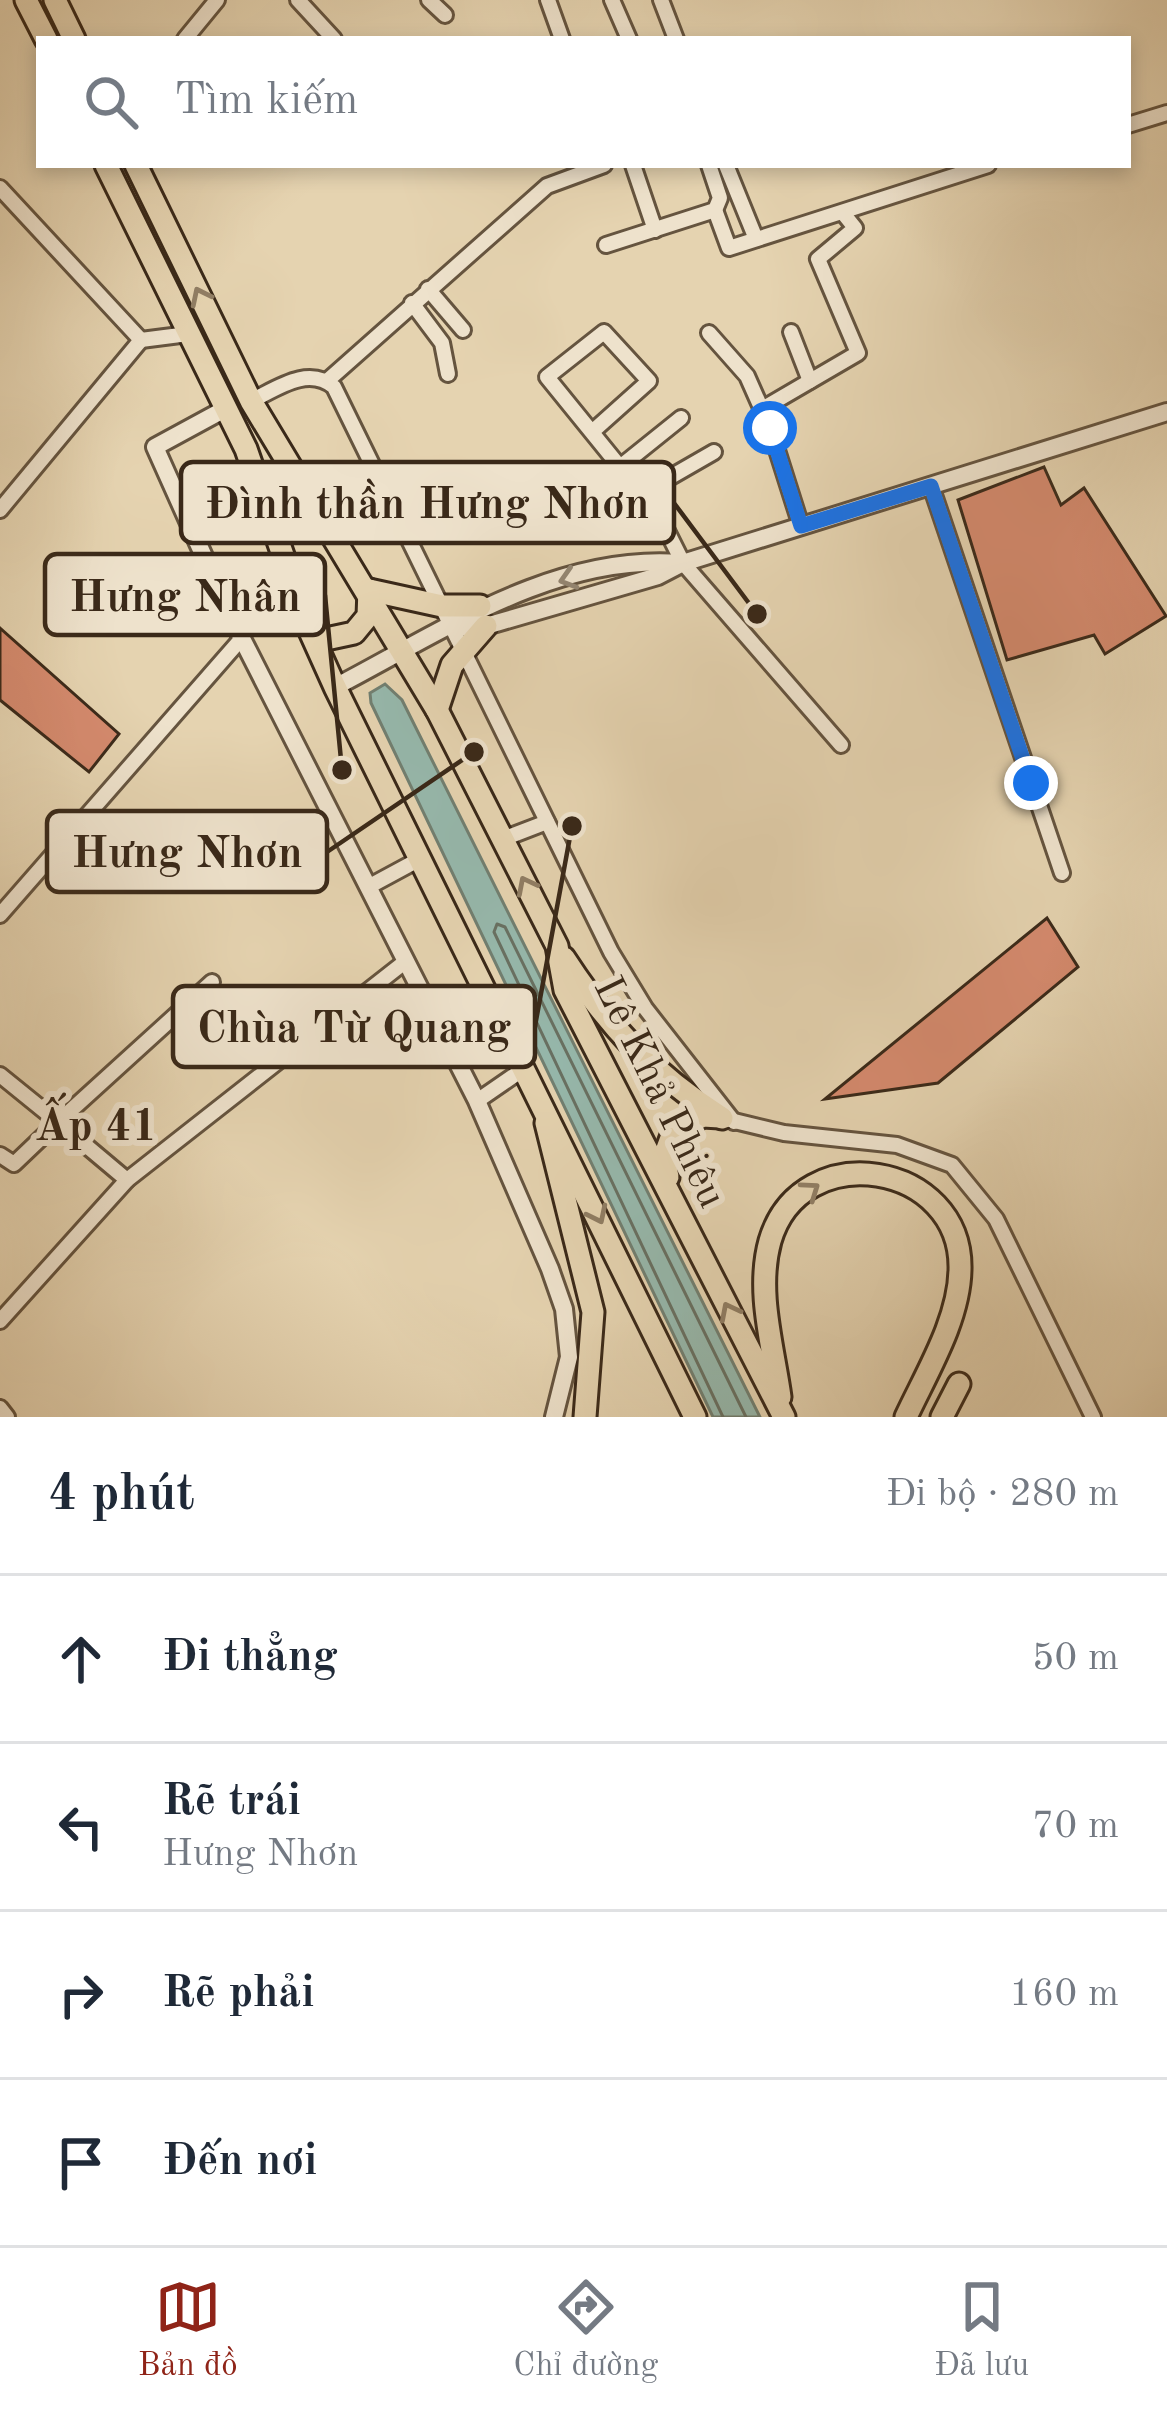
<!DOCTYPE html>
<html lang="vi">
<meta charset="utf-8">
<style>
:root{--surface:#fff;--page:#f2f2f3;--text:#1f2937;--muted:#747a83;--line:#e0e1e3;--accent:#8f2418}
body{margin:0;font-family:"Old Standard TT",serif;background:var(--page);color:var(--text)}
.stop{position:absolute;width:36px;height:36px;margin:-27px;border:9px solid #1a73e8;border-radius:50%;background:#fff}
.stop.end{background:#1a73e8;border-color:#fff;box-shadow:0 3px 12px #0008}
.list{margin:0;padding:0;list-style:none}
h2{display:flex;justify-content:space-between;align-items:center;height:156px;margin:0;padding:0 48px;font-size:51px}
h2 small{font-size:39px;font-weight:400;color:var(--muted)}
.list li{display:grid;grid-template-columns:78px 1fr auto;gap:36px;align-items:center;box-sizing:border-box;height:168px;padding:0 48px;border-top:3px solid var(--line)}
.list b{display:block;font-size:45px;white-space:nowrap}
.list p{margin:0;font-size:39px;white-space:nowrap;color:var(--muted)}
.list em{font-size:39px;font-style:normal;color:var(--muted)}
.icon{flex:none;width:66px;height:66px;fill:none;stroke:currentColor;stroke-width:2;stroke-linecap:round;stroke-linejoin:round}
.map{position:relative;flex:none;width:1167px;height:1417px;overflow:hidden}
.search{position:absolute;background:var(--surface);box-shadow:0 6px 18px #0003;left:36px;right:36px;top:36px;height:132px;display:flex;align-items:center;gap:30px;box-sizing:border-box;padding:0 42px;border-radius:0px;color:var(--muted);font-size:45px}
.sheet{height:828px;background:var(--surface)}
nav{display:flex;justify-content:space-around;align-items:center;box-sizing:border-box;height:168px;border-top:3px solid var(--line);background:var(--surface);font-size:33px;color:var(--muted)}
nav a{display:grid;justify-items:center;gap:6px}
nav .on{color:var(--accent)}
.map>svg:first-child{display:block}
.water{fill:#96b8ac;stroke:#717f71;stroke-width:3}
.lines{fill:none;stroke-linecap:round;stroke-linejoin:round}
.shore{stroke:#687062;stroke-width:3}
.building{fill:#d58a6e;stroke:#3a2919;stroke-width:3}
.minor-casing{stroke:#65543f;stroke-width:20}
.tertiary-casing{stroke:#65543f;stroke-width:22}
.trunk-casing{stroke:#3a2919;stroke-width:27}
.minor{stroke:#eee2cc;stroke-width:14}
.tertiary{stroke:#eee2cc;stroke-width:16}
.trunk{stroke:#e5d3b0;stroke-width:21}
.oneway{stroke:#907e64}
.oneway2{stroke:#948672}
.route{stroke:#1a73e8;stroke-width:15}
.labels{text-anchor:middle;stroke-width:12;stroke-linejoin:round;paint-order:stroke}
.street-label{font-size:42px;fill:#3a2919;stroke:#eee2cc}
.neighbourhood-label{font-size:45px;font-weight:bold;fill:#3a2919;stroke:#eee2cc}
.leader{fill:none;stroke:#3a2919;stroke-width:4.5}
.callout-dot{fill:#3a2919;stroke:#eee2cc;stroke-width:4.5}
.callout{fill:#eee2cc;stroke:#3a2919;stroke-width:4.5}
.callout-label{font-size:45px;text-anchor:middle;font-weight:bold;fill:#3a2919}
</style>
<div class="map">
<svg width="1167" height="1417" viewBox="0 0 1167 1417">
<rect width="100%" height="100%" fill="#e5d3b0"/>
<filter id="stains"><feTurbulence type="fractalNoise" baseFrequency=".00167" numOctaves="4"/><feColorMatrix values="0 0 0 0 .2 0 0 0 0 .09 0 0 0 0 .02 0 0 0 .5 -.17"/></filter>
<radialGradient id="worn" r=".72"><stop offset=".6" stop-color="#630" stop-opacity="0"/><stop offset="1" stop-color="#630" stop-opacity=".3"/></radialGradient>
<polygon class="water" points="385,684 402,700 760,1417 713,1417 371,703 370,693"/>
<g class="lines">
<polyline class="shore" points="723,1417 494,932 497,924 505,927 746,1417"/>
</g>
<g class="building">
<polygon points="1044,467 1061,505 1084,488 1166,616 1105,654 1094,635 1007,660 958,500"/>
<polygon points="0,628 119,734 89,772 0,700"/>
<polygon points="1047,918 1078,967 938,1083 825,1099"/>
</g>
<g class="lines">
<defs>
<g id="minor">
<polyline points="298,0 334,39"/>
<polyline points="429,0 445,15"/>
<polyline points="548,0 562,39"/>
<polyline points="612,0 629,39"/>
<polyline points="661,0 676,39"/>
<polyline points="185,39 217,0"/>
<polyline points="1128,125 1167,113"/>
<polyline points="633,165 655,230"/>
<polyline points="726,165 756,239"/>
<polyline points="0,188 141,340 188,334"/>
<polyline points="715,210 729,248 988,165"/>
<polyline points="606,245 715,210 720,198 709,165"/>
<polyline points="428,289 463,330"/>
<polyline points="412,303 442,343 448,374"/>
<polyline points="791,332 810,381"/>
<polyline points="709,333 747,376 770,428 801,526"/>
<polyline points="327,381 547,186 604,165"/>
<path d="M251,401c25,-12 57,-36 83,-14l277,565 34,56 89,114"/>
<polyline points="762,409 858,353 818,259 855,228 843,213"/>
<polyline points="681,418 620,467 661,519 683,563 841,745"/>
<polyline points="592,432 649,381 604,332 547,377 620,467"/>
<polyline points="931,486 1062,873"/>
<polyline points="641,494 714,452"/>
<polyline points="0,510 141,340"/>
<polyline points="231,617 293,586"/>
<polyline points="503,839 547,822"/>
<polyline points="368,887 418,860"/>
<polyline points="0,915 242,638"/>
<polyline points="212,982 58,1122 127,1180 406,961"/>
<polyline points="0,1075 58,1122 14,1164 0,1155"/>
<polyline points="477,1101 522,1070"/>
<polyline points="726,1119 784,1133 897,1145 952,1165 996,1219 1093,1417"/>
<polyline points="0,1321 127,1180"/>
<polyline points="0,1408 7,1417"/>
</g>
<g id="tertiary">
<polyline points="225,409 155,447 231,617 477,1101 550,1269 564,1309 569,1357 554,1417"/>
<polyline points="452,628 486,626 658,576 683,563 1167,412"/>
<path d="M335,687c106,-55 219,-133 344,-124"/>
</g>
<g id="trunk">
<polyline points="26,0 46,39"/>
<polyline points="55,0 74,39"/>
<polyline points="106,165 246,449 308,627 335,687 695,1417"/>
<polyline points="136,165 251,401 437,710 557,946 565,990 784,1417"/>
<polyline points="369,590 442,606 480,606"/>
<polyline points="308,627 326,639 354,633 368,616 369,590"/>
<polyline points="437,710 452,665 486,626"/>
<path d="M564,958c44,68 89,116 158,160"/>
<polyline points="546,1123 593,1312 585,1417"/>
<polyline points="668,1177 664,1157 674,1130 703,1116 720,1117"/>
<path d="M780,1397c-7,-51 -24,-106 -10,-156 31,-106 193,-79 190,29 -1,50 -33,102 -54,147"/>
<polyline points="942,1417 959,1384"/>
</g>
</defs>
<use href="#minor" class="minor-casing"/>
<use href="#tertiary" class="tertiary-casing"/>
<use href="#trunk" class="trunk-casing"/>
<use href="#minor" class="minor"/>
<use href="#tertiary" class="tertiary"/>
<use href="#trunk" class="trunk"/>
</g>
<defs><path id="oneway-chevron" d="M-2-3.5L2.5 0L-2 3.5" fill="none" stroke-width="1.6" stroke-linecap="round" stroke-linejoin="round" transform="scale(3)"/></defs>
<g class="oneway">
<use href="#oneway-chevron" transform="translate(200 296) rotate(-116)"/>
<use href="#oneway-chevron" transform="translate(526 885) rotate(-117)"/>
<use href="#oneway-chevron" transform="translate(811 1190) rotate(-35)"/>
<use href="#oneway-chevron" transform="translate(598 1215) rotate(64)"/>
<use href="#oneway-chevron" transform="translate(729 1311) rotate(-117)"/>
</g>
<use class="oneway2" href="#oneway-chevron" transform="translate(568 579) rotate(163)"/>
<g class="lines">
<polyline class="route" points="770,428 801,526 931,486 1031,783"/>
</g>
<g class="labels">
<g class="street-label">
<text transform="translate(662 1091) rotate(64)" y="15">Lê Khả Phiêu</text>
</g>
<g class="neighbourhood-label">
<text x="96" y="1140">Ấp 41</text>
</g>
</g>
<path class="leader" d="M757 614L674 503M342 770L325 595M474 752L327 852M572 826L535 1026"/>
<g class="callout-dot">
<circle cx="757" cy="614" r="12"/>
<circle cx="342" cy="770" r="12"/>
<circle cx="474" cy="752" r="12"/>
<circle cx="572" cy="826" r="12"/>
</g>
<g class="callout">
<rect x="181" y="462" width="493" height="81" rx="12"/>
<rect x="45" y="554" width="280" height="81" rx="12"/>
<rect x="47" y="811" width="280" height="81" rx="12"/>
<rect x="173" y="986" width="362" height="81" rx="12"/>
</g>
<g class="callout-label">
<text x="427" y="518">Đình thần Hưng Nhơn</text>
<text x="185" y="611">Hưng Nhân</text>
<text x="187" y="867">Hưng Nhơn</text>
<text x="354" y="1042">Chùa Từ Quang</text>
</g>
<rect width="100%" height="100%" filter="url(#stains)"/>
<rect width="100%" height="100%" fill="url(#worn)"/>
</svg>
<div class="stop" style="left:770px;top:428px"></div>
<div class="stop end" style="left:1031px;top:783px"></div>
<div class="search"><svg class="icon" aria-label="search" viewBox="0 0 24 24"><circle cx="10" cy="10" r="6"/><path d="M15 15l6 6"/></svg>Tìm kiếm</div>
</div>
<section class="sheet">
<h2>4 phút<small>Đi bộ · 280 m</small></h2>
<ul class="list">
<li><svg class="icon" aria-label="ahead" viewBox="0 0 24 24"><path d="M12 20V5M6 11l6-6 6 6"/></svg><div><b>Đi thẳng</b></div><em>50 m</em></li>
<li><svg class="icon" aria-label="left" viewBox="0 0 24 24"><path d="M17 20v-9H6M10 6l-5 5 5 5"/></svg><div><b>Rẽ trái</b><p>Hưng Nhơn</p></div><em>70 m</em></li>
<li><svg class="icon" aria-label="right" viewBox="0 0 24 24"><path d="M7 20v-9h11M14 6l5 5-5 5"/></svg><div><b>Rẽ phải</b></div><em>160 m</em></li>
<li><svg class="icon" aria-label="arrive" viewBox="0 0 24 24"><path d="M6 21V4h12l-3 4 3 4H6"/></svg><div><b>Đến nơi</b></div></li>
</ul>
</section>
<nav>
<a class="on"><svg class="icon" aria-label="map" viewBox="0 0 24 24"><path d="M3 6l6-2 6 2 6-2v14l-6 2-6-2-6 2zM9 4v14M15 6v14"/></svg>Bản đồ</a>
<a><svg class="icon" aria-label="directions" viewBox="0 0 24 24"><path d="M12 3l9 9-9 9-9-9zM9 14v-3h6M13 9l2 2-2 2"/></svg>Chỉ đường</a>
<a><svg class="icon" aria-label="saved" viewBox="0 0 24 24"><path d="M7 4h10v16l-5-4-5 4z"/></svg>Đã lưu</a>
</nav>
